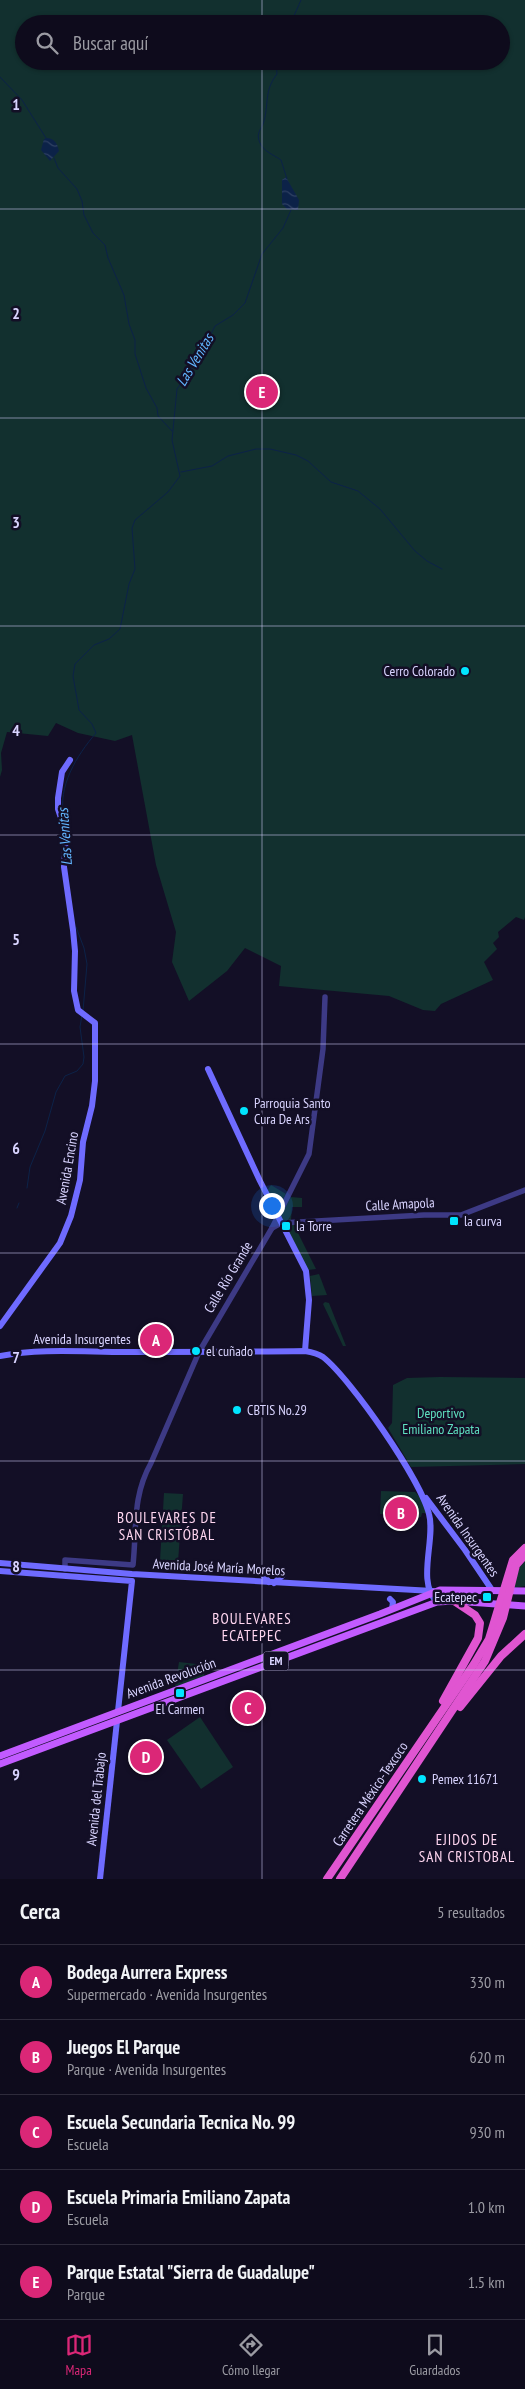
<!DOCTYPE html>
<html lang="es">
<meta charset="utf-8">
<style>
:root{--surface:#0e0b1c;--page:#1c1929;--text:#f1f3f6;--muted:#9b9ba3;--line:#2e2b3b;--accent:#db2777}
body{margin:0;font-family:"PT Sans Narrow",sans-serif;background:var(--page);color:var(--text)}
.you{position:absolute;left:271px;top:1205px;width:18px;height:18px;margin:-12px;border:4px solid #fff;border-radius:50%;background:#1a73e8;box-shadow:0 0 0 8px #1a73e833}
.badge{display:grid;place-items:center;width:32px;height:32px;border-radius:50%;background:var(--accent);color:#fff;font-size:16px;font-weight:700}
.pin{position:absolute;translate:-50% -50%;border:2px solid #fff;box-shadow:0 1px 5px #0006}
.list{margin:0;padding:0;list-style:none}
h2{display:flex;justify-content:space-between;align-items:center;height:65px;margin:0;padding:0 20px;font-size:21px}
h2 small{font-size:16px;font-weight:400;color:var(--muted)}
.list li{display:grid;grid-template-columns:32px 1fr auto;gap:15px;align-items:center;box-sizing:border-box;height:75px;padding:0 20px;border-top:1px solid var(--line)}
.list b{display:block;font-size:19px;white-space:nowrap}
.list p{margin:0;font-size:16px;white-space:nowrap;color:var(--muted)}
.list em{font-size:16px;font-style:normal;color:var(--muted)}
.icon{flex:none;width:28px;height:28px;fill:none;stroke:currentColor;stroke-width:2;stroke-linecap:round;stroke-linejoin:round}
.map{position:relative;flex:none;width:525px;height:1879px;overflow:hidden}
.search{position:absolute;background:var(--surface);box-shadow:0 1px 4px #0004;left:15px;right:15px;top:15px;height:55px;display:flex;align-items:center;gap:12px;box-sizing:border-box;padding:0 18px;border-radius:28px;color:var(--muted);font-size:19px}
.sheet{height:440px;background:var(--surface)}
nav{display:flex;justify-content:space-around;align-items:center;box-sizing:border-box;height:70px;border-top:1px solid var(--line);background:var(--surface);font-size:14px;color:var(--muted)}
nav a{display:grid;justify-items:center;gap:2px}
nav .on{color:var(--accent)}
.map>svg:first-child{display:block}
.park{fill:#12302f;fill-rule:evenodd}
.water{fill:url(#water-waves)}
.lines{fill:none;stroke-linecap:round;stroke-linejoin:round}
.stream{stroke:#0c2248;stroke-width:1}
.tertiary{stroke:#3d3a85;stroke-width:5.5}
.secondary{stroke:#6f6bff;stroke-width:6}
.primary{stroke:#c25bff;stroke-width:7}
.trunk{stroke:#e055d1;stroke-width:8}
.grid{fill:none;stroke:#d9d4ff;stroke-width:1;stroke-opacity:0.55}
.poi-dot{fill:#00e5ff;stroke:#130f26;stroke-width:2}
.labels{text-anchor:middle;stroke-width:5;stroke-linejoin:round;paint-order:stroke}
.shield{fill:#130f26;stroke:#9e99be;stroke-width:1}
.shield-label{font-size:12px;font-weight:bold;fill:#d9d4ff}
.poi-label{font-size:14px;fill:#d9d4ff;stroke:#130f26;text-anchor:start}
.street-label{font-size:14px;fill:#d9d4ff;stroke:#130f26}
.park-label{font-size:14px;fill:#5fe0c0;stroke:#130f26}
.water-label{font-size:15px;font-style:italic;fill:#62b6ff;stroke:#130f26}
.neighbourhood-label{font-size:15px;letter-spacing:1px;fill:#ffd6f0;stroke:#130f26}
.grid-label{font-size:16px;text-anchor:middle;font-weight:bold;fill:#d9d4ff;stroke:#130f26;stroke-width:5;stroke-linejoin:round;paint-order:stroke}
</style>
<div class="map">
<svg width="525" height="1879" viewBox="0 0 525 1879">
<defs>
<pattern id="water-waves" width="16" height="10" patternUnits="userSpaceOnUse" patternTransform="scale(1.25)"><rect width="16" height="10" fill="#0c2248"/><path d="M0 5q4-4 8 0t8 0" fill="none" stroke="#2f4163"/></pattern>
</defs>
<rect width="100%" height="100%" fill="#130f26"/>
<g class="park">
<path d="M0,0h525v917l-1,3 -8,-3 -18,15 1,5 -6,6 4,6 -13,13 9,18 -52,24 -6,7 -12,-1 -34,-14 -110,-10 2,-20 -36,-18 -18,23 -38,30 -17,-39 4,-30 -20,-67 -24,-130 -17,6 -37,-8 -22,-10 -8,13 -41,-4 -6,21 1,17 -2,7zM24,24h477v37h-477z"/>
<polygon points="271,1185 286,1194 277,1209 266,1192"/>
<polygon points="291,1197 302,1198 302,1207 292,1207 291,1220 283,1220 280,1217"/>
<polygon points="293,1223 316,1269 308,1270 283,1225"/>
<polygon points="319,1274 327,1295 312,1296 310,1276"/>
<polygon points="325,1302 329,1303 346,1346 343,1346 323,1304"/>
<polygon points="440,1377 525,1378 525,1464 411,1467 388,1428 392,1423 393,1385 407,1378"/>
<polygon points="381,1491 415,1492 421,1498 427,1513 422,1513 421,1517 380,1514"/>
<polygon points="164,1493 183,1494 178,1562 160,1561"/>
<polygon points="525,1561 525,1586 514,1588 519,1568"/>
<polygon points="179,1662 205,1665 204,1676 175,1687"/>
<polygon points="200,1717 233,1767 201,1789 167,1740"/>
</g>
<g class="water">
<path d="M47,138c8,1 10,5 12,13l-9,10 -9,-11 3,-11z"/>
<polygon points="286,177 299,200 298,210 287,209 282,204 282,180"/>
</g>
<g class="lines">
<g class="stream">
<polyline points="288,24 293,18 301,0"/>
<path d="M276,61l1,13c-13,17 -8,28 -13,47 -2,8 -9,12 -4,22 3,8 14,12 21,17l6,19"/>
<polyline points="0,77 22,100 46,138"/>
<polyline points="54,158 58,168 77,189 82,201 84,215 93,233 105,245 108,258 124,295 129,324 135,340 135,354 146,388 157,408 158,416 172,431"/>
<polyline points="181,472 212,466 228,456 256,449 270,449 296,455 308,461 331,482 358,491 380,509 415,551 427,561 442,569"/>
<path d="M64,817c-7,-30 13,-62 32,-84l-4,-9 -13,-14 -6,-34 2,-12 19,-19 15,-6 11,-10 9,-45 6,-15 -3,-41 3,-8 33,-28 12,-16 -8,-36 5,-51 22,-31 16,-32 18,-11 12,-12 17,-49 21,-26 8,-18"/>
<polyline points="76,927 84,948 87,964 83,1011"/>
<polyline points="27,1188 30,1167 45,1131 56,1092 65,1076 77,1071 83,1064 84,1057 80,1027 82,1015"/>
<polyline points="17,1208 19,1203"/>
</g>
<g class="tertiary">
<polyline points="272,1228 281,1223 424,1215 461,1215 525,1190"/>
<path d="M65,1569v-9l68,5c4,-38 -1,-68 18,-102l48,-111 73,-124 37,-74 14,-105 2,-52"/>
</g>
<g class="secondary">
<polyline points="208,1069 260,1181 306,1271 309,1300 305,1351"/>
<polyline points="0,1326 60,1243 71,1216 80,1180 83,1142 92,1106 95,1081 95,1023 78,1010 74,991 75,951 73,930 64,867 66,833 58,809 58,798 62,772 70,760"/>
<path d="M0,1356c42,-8 83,-4 126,-4 59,0 119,0 179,-1 6,1 12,2 18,6 28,22 98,123 106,157 7,25 -13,68 8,88"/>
<polyline points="426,1498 465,1550 492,1590"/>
<polyline points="0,1563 132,1574 433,1591"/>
<polyline points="0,1571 132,1581 118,1711"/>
<polyline points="263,1575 269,1582"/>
<polyline points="274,1583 283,1575"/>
<polyline points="390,1599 393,1602 392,1609"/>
<polyline points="100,1879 117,1721"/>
</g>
<g class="primary">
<polyline points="0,1756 380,1614 440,1590 525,1591"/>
<polyline points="0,1764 437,1602 454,1601 525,1606"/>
</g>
<g class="trunk">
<polyline points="443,1701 478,1638 480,1623 475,1615 454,1601"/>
<polyline points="460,1707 501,1656 525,1634"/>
<polyline points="327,1879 474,1664 489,1639 513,1560 525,1548"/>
<polyline points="340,1879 485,1661 503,1618 516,1565 525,1555"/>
</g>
</g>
<path class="grid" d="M262,0v24M262,61v1818M0,209h525M0,418h525M0,626h525M0,835h525M0,1044h525M0,1253h525M0,1461h525M0,1670h525"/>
<g class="poi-dot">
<circle cx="465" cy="671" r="5"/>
<circle cx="244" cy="1111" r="5"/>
<rect x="449" y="1216" width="10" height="10" rx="2.5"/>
<rect x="281" y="1221" width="10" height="10" rx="2.5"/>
<circle cx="196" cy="1351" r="5"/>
<circle cx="237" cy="1410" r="5"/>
<rect x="482" y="1592" width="10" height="10" rx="2.5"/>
<rect x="175" y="1688" width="10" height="10" rx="2.5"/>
<circle cx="422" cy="1779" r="5"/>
</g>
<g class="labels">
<rect class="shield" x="263.5" y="1651.5" width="25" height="19" rx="4"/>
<g class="shield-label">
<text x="276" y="1665">EM</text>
</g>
<g class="poi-label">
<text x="455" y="676" text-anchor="end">Cerro Colorado</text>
<text x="254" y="1108">Parroquia Santo<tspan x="254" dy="16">Cura De Ars</tspan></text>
<text x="464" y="1226">la curva</text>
<text x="296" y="1231">la Torre</text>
<text x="206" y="1356">el cuñado</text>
<text x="247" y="1415">CBTIS No.29</text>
<text x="477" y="1602" text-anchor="end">Ecatepec</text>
<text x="180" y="1714" text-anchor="middle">El Carmen</text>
<text x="432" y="1784">Pemex 11671</text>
</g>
<g class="street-label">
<text transform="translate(67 1168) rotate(-80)" y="5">Avenida Encino</text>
<text transform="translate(400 1204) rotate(-3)" y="5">Calle Amapola</text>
<text transform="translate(228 1277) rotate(-59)" y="5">Calle Río Grande</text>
<text x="82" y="1344">Avenida Insurgentes</text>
<text transform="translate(468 1535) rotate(55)" y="5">Avenida Insurgentes</text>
<text transform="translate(219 1567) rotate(3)" y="5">Avenida José María Morelos</text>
<text transform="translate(171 1678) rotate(-20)" y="5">Avenida Revolución</text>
<text transform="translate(370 1794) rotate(-56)" y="5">Carretera México-Texcoco</text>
<text transform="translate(96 1799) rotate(-84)" y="5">Avenida del Trabajo</text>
</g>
<g class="park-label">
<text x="441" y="1418">Deportivo<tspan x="441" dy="16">Emiliano Zapata</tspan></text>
</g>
<g class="water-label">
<text transform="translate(195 360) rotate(-59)" y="5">Las Venitas</text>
<text transform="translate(65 837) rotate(-94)" y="5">Las Venitas</text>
</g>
<g class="neighbourhood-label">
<text x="167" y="1523">BOULEVARES DE<tspan x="167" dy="17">SAN CRISTÓBAL</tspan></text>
<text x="252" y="1624">BOULEVARES<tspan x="252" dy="17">ECATEPEC</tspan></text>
<text x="467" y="1845">EJIDOS DE<tspan x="467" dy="17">SAN CRISTOBAL</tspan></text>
</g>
</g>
<g class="grid-label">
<text x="16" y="110">1</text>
<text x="16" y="319">2</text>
<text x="16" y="528">3</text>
<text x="16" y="736">4</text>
<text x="16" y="945">5</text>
<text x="16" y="1154">6</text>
<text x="16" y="1363">7</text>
<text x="16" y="1572">8</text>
<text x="16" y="1780">9</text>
</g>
</svg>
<div class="you"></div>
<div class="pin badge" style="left:156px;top:1340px">A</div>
<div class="pin badge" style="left:401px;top:1513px">B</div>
<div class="pin badge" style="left:248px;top:1708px">C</div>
<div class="pin badge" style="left:146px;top:1757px">D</div>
<div class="pin badge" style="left:262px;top:392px">E</div>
<div class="search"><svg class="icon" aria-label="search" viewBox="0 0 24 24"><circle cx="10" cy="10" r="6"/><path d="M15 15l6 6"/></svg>Buscar aquí</div>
</div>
<section class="sheet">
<h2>Cerca<small>5 resultados</small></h2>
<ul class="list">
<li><span class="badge">A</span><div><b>Bodega Aurrera Express</b><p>Supermercado · Avenida Insurgentes</p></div><em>330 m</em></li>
<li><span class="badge">B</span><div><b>Juegos El Parque</b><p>Parque · Avenida Insurgentes</p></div><em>620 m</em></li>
<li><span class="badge">C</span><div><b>Escuela Secundaria Tecnica No. 99</b><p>Escuela</p></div><em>930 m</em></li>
<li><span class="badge">D</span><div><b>Escuela Primaria Emiliano Zapata</b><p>Escuela</p></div><em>1.0 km</em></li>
<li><span class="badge">E</span><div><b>Parque Estatal &quot;Sierra de Guadalupe&quot;</b><p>Parque</p></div><em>1.5 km</em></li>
</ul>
</section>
<nav>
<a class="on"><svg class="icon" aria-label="map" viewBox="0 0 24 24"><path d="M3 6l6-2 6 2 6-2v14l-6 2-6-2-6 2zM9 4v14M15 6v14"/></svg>Mapa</a>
<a><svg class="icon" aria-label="directions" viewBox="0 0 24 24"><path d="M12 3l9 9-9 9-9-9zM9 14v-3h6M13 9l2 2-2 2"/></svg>Cómo llegar</a>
<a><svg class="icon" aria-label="saved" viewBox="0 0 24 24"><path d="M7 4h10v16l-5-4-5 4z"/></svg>Guardados</a>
</nav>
